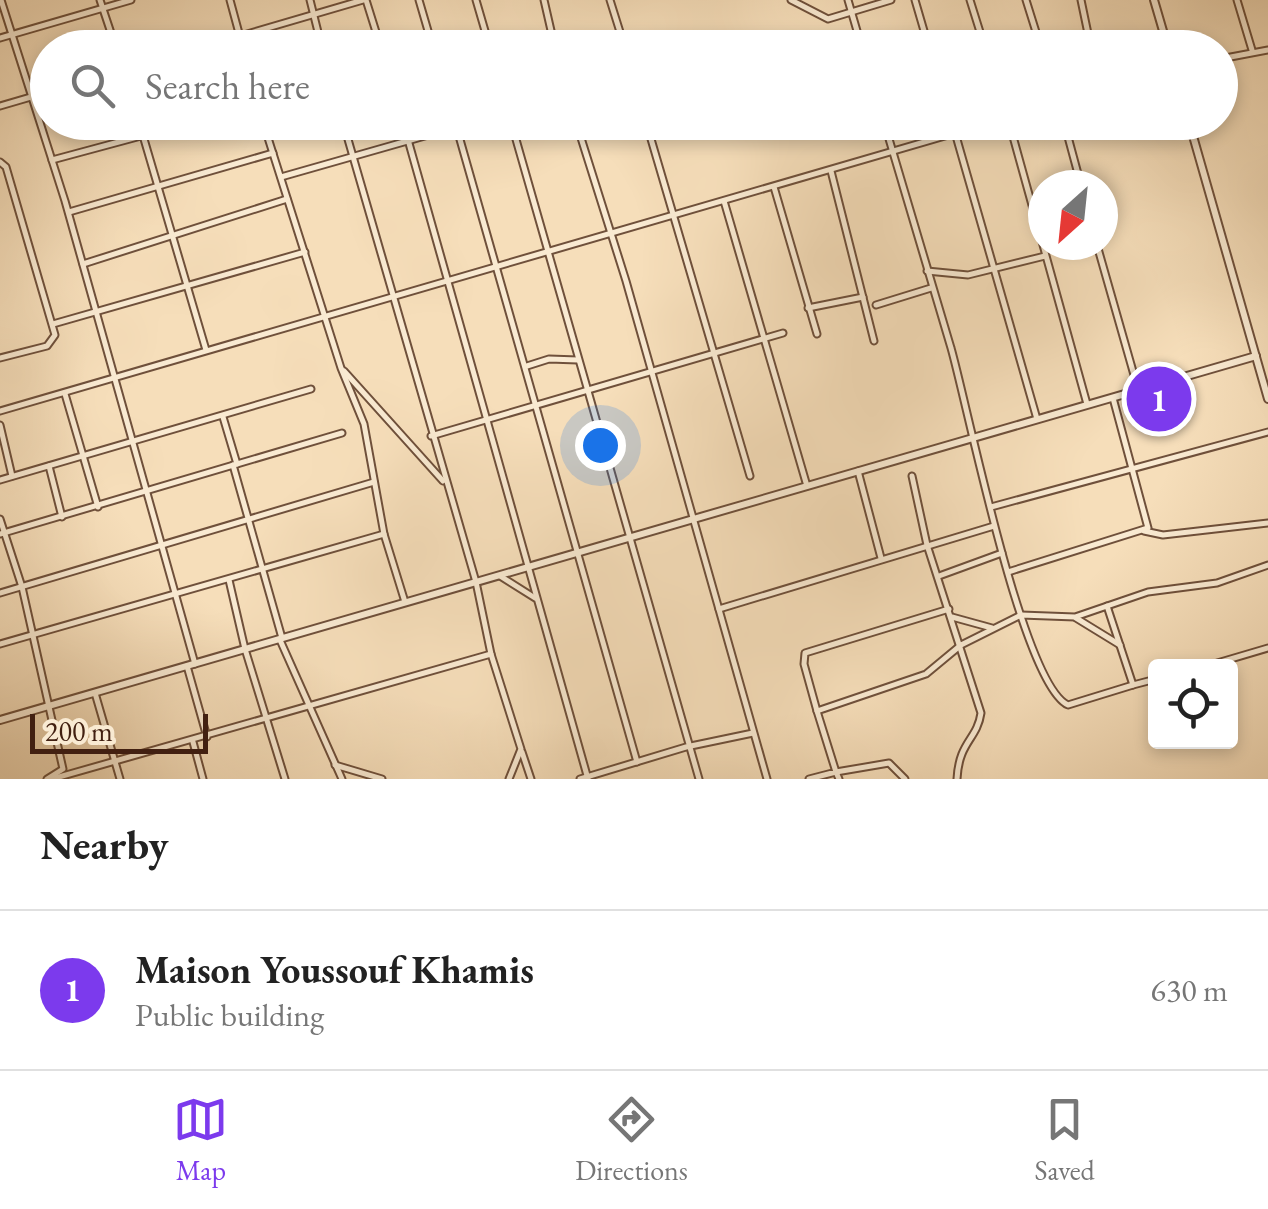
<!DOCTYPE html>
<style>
:root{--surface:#fff;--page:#f6f6f6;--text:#222;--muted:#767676;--line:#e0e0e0;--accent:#7c3aed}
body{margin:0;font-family:"EB Garamond",serif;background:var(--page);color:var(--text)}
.controls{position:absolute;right:30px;bottom:30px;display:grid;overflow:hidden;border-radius:10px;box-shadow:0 5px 15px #0003}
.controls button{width:90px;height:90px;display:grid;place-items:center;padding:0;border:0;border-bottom:2px solid var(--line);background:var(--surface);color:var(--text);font:50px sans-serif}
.compass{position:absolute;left:1028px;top:170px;width:90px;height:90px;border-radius:50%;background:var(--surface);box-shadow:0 5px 15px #0003;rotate:207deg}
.scale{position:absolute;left:30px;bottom:25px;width:178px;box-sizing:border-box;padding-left:10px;border:5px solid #422011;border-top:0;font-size:28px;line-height:35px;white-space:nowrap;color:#422011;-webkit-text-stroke:8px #f9ead2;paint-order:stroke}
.you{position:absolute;left:600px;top:445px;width:35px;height:35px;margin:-25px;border:8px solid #fff;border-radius:50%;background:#1a73e8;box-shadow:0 0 0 15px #1a73e833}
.badge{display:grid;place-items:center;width:65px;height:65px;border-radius:50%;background:var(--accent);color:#fff;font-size:32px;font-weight:700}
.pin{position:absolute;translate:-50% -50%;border:5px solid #fff;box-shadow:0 2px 10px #0006}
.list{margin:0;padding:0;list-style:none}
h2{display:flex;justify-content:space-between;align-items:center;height:130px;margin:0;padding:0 40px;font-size:42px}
h2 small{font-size:32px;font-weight:400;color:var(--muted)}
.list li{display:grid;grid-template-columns:65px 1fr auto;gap:30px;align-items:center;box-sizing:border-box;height:160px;padding:0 40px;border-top:2px solid var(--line)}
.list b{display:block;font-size:38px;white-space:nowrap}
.list p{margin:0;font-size:32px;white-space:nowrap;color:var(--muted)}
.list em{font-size:32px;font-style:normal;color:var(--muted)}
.icon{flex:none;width:55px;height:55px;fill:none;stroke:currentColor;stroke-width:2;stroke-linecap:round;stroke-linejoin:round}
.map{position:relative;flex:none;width:1268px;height:779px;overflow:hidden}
.search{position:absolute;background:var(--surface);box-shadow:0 5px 15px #0003;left:30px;right:30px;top:30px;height:110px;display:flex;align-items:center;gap:25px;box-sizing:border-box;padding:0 35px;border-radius:55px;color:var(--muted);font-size:38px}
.sheet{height:290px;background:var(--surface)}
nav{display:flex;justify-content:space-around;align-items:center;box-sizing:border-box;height:140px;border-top:2px solid var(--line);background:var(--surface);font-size:28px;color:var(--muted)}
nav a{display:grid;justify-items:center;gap:5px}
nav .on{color:var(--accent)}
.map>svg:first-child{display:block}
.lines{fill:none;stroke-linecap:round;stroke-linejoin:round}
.minor-casing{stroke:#6f503b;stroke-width:9}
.tertiary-casing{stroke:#6f503b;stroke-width:10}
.minor{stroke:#f9ead2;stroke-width:5}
.tertiary{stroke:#f9ead2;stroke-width:6}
</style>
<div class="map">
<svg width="1268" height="779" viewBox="0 0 1268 779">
<rect width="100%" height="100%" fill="#f6deba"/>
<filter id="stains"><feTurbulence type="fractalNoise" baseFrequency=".002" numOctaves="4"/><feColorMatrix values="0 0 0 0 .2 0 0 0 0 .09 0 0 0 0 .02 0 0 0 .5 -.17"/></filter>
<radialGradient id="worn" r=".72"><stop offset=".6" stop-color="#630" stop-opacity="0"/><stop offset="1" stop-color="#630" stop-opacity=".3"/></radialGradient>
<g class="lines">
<defs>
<g id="minor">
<polyline points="1,0 65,201 195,664"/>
<polyline points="100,0 116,48"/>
<polyline points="230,0 243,48"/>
<polyline points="310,0 322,48"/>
<polyline points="366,0 381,48"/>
<polyline points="419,0 433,48"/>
<polyline points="476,0 490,48"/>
<polyline points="544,0 555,48"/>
<polyline points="610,0 625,48"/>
<polyline points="791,0 828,19 891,0"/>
<polyline points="848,0 862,48"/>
<polyline points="915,0 929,48"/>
<polyline points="970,0 985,48"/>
<polyline points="1026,0 1041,48"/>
<polyline points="1081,0 1091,48"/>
<polyline points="1237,0 1252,50"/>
<polyline points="0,38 131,0"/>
<polyline points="199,48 363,0"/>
<polyline points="1220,59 1268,50"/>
<polyline points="0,106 48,92"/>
<polyline points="139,122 206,350"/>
<polyline points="263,122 341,368 364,424 384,534 405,602"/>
<polyline points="403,122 588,779"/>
<polyline points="455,122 637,762"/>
<polyline points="511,122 699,779"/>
<polyline points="576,122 626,281 767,779"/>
<polyline points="646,122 750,476"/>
<path d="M884,122c23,76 45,151 67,226 17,59 71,336 117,357l65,-20"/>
<polyline points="952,122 1037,419"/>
<polyline points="1009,122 1087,404"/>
<polyline points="1064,122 1081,185"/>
<polyline points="52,160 193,122"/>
<polyline points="0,162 6,167 55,335 47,346 0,358"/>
<polyline points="831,171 874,341"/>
<polyline points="281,177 474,122"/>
<polyline points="774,187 817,334"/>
<polyline points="724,201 807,486"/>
<polyline points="69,212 273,153"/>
<polyline points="1097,245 1138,389"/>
<polyline points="83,264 287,199"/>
<polyline points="927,271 968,275 1045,256"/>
<polyline points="876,305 931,288"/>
<polyline points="808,308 863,297"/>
<polyline points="53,324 305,252"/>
<polyline points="527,366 549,359 578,360"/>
<polyline points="344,371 443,481"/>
<polyline points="65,394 98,507"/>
<polyline points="0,411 993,122"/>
<polyline points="223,417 237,464"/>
<polyline points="0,425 12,476"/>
<polyline points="431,436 783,333"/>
<polyline points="233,465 282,638"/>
<polyline points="49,466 62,517"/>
<polyline points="858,471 881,558"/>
<path d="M912,476l15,69 54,168c-4,27 -22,28 -24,66"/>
<polyline points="0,480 311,389"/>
<polyline points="991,507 1268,432"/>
<polyline points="0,519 22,587 63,769 47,779"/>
<polyline points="1144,531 1163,535 1268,523"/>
<polyline points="0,534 342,433"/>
<polyline points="1008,572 1148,528 1113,398"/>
<polyline points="500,576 535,598"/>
<polyline points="939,576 1002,553"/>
<polyline points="229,580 245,649 285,779"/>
<polyline points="0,593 374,482"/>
<polyline points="1107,606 1133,685 1156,679"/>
<polyline points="719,609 994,526"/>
<polyline points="952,617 992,628"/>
<polyline points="1076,618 1120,645"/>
<polyline points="280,640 342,779"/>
<polyline points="0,644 384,534"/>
<polyline points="491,654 521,749 509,779"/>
<polyline points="187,666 207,737"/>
<polyline points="1207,666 1268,648"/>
<polyline points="95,693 120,779"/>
<polyline points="817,711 804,664 805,653 949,609"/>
<polyline points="193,742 203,779"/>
<polyline points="522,752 531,779"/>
<polyline points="335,765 382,779"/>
<polyline points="52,779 491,654 476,582 343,122"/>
<polyline points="580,779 686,747 753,733"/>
<polyline points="809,779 836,772 817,711 926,674 961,645 1021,615 1075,617 1148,592 1217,583 1268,565"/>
<polyline points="839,779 836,772 889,763 905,779"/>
</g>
<g id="tertiary">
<polyline points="1154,0 1168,48"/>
<polyline points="1189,122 1268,399"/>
<polyline points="0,720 1256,356"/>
</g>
</defs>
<use href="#minor" class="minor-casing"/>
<use href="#tertiary" class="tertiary-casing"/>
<use href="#minor" class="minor"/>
<use href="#tertiary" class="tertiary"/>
</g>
<rect width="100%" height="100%" filter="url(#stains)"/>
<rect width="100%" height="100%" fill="url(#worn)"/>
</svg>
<div class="controls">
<button><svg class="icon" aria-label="locate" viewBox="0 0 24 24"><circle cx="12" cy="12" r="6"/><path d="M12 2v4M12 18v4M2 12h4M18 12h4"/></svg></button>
</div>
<svg class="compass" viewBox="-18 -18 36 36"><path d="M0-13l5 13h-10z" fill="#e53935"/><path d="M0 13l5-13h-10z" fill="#767676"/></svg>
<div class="scale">200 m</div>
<div class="you"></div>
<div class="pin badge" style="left:1159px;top:399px">1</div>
<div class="search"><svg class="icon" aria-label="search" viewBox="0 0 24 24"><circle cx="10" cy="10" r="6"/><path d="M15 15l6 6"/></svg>Search here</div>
</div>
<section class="sheet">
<h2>Nearby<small></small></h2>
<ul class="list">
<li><span class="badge">1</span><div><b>Maison Youssouf Khamis</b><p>Public building</p></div><em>630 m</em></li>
</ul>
</section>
<nav>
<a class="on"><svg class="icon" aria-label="map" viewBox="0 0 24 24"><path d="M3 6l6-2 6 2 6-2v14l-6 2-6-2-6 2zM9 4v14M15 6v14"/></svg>Map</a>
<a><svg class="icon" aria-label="directions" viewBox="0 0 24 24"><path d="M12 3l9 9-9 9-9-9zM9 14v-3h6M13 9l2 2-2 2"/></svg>Directions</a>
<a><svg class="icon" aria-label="saved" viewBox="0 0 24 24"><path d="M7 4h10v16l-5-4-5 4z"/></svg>Saved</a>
</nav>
